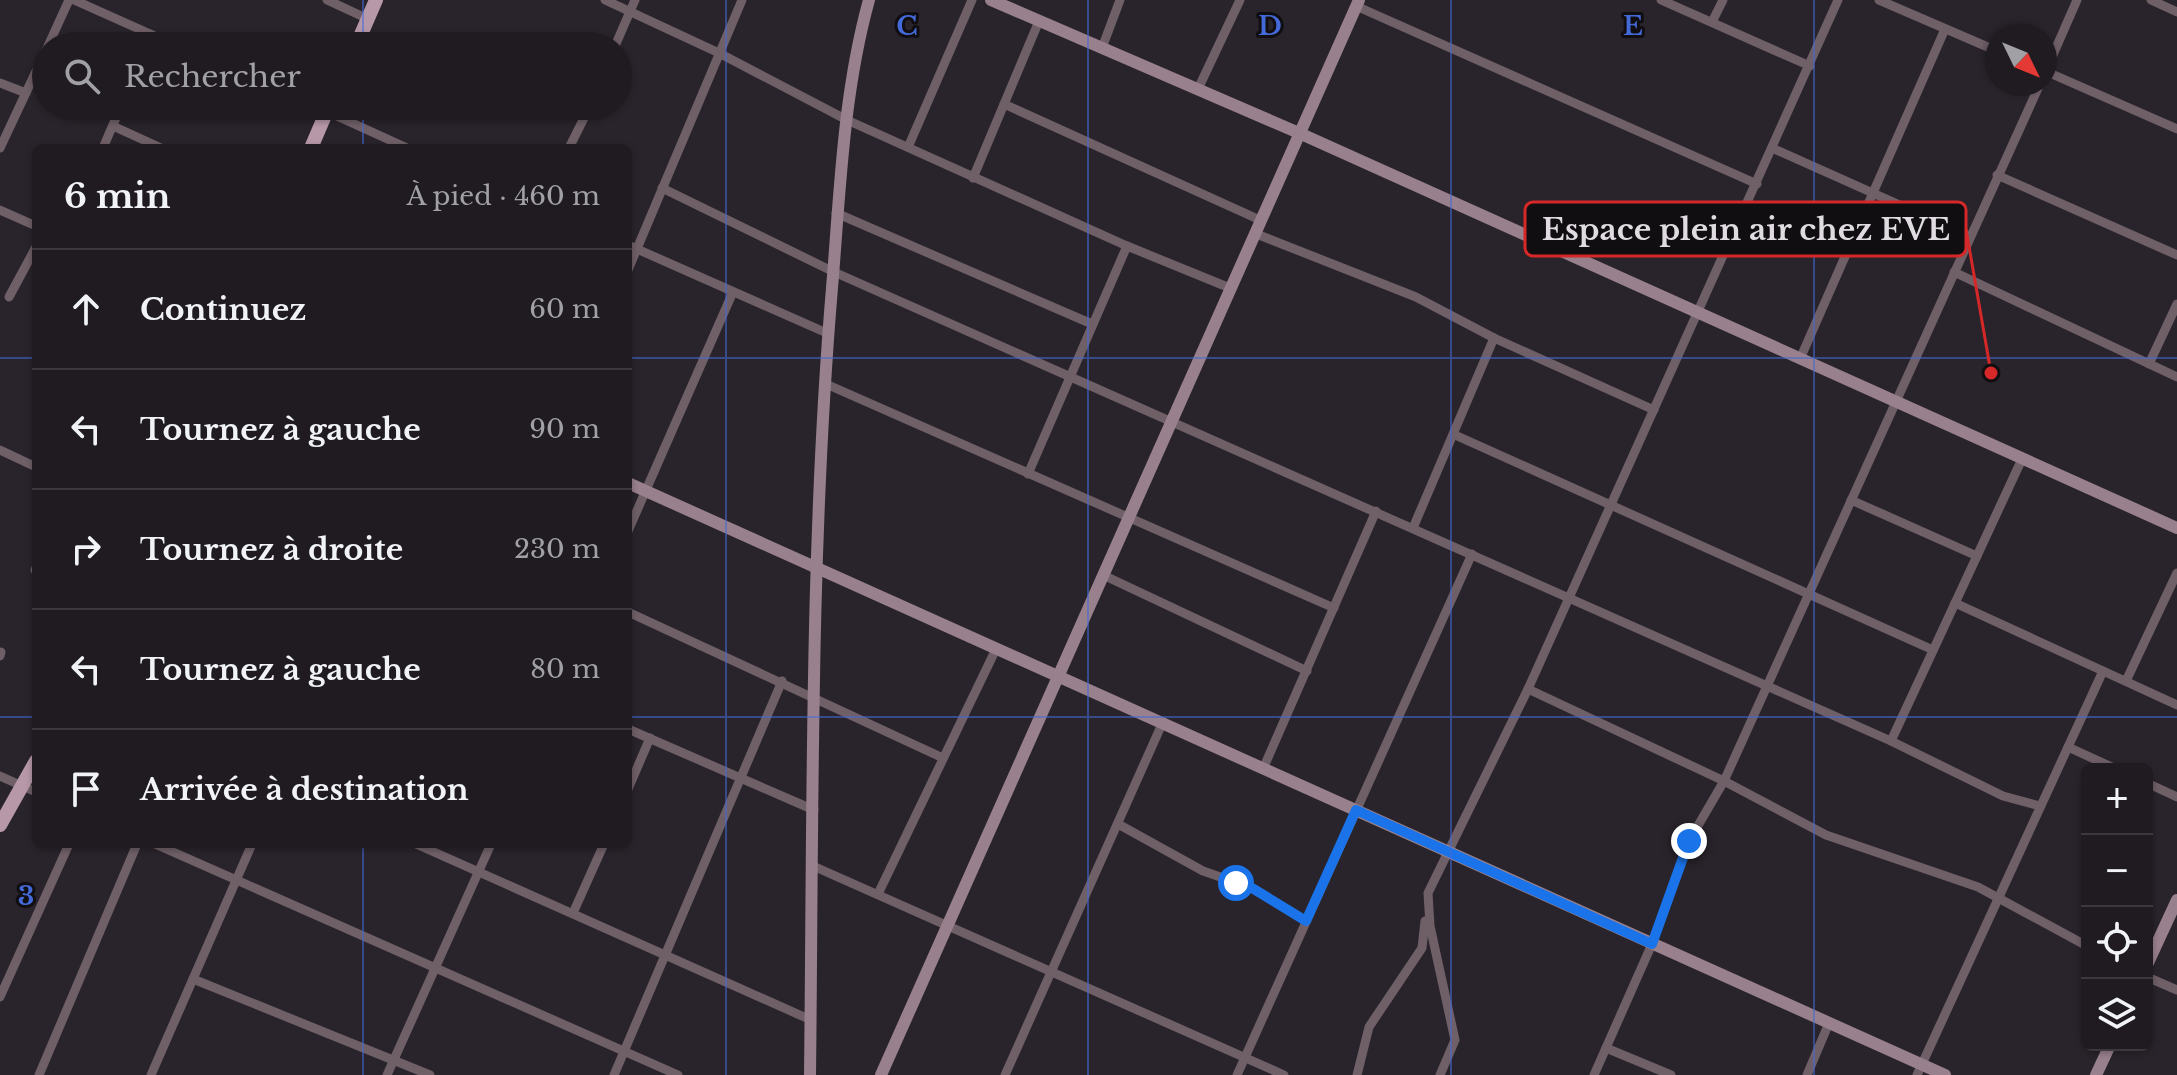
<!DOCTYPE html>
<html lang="fr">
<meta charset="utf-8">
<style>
:root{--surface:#1f1b20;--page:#272429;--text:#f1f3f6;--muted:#a1a1a5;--line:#3c393e}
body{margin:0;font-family:"Libre Baskerville",serif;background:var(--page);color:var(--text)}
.controls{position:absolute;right:24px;bottom:24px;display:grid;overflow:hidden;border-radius:12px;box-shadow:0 2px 6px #0004}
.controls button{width:72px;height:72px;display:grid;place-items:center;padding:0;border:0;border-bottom:2px solid var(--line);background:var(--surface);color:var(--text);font:40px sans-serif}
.compass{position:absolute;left:1985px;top:24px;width:72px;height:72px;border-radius:50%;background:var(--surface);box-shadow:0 2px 6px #0004;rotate:133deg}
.stop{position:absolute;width:24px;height:24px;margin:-18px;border:6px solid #1a73e8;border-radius:50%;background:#fff}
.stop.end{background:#1a73e8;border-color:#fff;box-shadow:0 2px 8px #0008}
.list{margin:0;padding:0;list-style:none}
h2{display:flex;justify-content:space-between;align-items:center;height:104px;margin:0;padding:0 32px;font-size:34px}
h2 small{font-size:26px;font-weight:400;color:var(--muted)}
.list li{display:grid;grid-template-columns:52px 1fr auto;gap:24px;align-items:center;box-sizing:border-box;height:120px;padding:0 32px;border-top:2px solid var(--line)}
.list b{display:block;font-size:30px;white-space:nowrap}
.list em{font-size:26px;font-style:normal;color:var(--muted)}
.icon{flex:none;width:44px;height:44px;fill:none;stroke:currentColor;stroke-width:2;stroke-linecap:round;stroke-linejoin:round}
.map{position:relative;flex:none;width:2177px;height:1075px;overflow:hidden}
.search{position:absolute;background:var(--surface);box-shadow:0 2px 6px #0004;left:32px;top:32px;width:600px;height:88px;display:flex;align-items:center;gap:20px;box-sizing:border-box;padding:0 28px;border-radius:44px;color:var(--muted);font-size:30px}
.panel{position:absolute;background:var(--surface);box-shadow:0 2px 6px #0004;left:32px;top:144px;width:600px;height:704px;border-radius:12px}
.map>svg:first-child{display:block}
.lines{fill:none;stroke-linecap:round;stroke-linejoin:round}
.street{stroke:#6f5f67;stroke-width:9}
.secondary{stroke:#98808c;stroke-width:12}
.primary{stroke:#b798a8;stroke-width:14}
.route{stroke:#1a73e8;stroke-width:10}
.grid{fill:none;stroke:#446ada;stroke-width:2;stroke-opacity:0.55}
.grid-label{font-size:26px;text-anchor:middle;font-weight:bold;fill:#446ada;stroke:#100e11;stroke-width:6;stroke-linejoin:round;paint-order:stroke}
.leader{fill:none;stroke:#d62828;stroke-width:3}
.callout-dot{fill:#d62828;stroke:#100e11;stroke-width:3}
.callout{fill:#100e11;stroke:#d62828;stroke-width:3}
.callout-label{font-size:30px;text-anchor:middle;font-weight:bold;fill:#dfdbe0}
</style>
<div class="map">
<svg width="2177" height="1075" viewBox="0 0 2177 1075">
<rect width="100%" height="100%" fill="#29242b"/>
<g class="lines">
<g class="street">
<polyline points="74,0 177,46"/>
<polyline points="327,0 368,19"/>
<polyline points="605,0 719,53 847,120 1127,246 1230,288"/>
<polyline points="1661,0 1810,66"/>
<polyline points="1879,0 1997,51"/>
<polyline points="2151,0 2177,12"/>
<polyline points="1356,6 1757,184"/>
<polyline points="1712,22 1723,0"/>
<polyline points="48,46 69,0"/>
<polyline points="145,46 150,34"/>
<polyline points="615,46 635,0"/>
<polyline points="1102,48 1120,0"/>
<polyline points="2045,71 2177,129"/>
<polyline points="2045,73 2077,0"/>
<polyline points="0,83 26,93"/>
<polyline points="1198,89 1240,0"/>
<polyline points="1004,104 1260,220"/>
<polyline points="315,106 407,148"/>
<polyline points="113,126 161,148"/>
<polyline points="909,145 972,0"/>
<polyline points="0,148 46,50"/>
<polyline points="103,148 121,106"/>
<polyline points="569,148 590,106"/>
<polyline points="1772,148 1969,236"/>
<polyline points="1997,175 2177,255"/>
<polyline points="973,178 1039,21"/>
<polyline points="662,188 834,272 1891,741 2003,796 2040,806"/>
<polyline points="0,210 36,226"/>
<polyline points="836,213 1092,324"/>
<polyline points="1254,233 1416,297 1494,338 1654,410"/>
<polyline points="628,245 829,334"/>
<polyline points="628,270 742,0"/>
<polyline points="1954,272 2177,377"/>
<polyline points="9,297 36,247"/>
<polyline points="1800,359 1945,29"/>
<polyline points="2149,364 2177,304"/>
<polyline points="826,384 1334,608"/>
<polyline points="1455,435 1933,650"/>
<polyline points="0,450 36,467"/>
<polyline points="1028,474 1127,246"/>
<polyline points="1851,500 1977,556"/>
<polyline points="1413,528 1494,338"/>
<polyline points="628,531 733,292"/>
<polyline points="35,570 36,568"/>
<polyline points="1103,575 1307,671"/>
<polyline points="1955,603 2177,705"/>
<polyline points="628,612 943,758"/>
<polyline points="0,656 1,652"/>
<polyline points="2126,681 2177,573"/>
<polyline points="1528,689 1724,781 1826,835 1978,887 2087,946"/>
<polyline points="628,729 814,810"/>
<polyline points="1891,741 2022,459"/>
<polyline points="2068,747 2116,769"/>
<polyline points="1263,769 1376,511"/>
<polyline points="0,776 36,792"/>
<polyline points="2147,783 2177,797"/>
<polyline points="628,789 650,738"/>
<polyline points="1118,824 1203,871 1252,888 1306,921"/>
<polyline points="155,844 678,1075"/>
<polyline points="416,844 811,1020"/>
<polyline points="813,866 1284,1075"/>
<polyline points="878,894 996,649"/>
<polyline points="573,913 604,844"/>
<polyline points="2147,977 2177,990"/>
<polyline points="193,979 430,1075"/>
<polyline points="0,997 69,844"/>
<polyline points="1606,1048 1671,1075"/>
<polyline points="39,1075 137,844"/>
<polyline points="151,1075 252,844"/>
<polyline points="387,1075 491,844"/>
<polyline points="614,1075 782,681"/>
<polyline points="1005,1075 1162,724"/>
<polyline points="1237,1075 1472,554"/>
<polyline points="1357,1075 1369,1027 1422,948 1425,921"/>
<polyline points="1440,1075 1455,1040 1430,926 1428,893 1528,689 1838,0"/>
<polyline points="1594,1075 1652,944 1689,841 1724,781 2040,84"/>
<polyline points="1807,1075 1829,1023"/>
<polyline points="1917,1075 2103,671"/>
</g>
<g class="secondary">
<polyline points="991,0 1299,133 2177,528"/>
<polyline points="628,483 1945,1075"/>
<polyline points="2147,965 2177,900"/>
<path d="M810,1075c3,-262 0,-526 22,-787 8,-96 11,-194 37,-288"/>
<polyline points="881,1075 1359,0"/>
<polyline points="2096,1075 2110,1045"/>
</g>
<g class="primary">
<polyline points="356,46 376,0"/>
<polyline points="311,148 329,106"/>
<polyline points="0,825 36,761"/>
</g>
</g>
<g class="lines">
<polyline class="route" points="1236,883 1252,888 1306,921 1356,810 1652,944 1689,841"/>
</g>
<path class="grid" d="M363,0v46M726,0v1075M1088,0v1075M1451,0v1075M1814,0v1075M363,106v42M0,358h36M628,358h1549M0,717h36M628,717h1549M363,844v231"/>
<g class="grid-label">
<text x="907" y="35">C</text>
<text x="1270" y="35">D</text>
<text x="1633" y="35">E</text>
<text x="26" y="905">3</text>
</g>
<path class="leader" d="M1991 373L1966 229"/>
<circle class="callout-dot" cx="1991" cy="373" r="8"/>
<rect class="callout" x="1525" y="202" width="441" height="54" rx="8"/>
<g class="callout-label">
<text x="1746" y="240">Espace plein air chez EVE</text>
</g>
</svg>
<div class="controls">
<button>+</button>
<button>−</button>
<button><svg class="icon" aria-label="locate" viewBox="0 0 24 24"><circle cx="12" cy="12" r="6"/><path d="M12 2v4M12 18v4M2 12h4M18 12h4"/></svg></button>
<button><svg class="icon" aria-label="layers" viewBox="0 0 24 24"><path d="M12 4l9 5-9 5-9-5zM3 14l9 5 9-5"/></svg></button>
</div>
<svg class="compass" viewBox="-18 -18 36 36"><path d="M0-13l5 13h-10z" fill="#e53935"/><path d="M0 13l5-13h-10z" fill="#a1a1a5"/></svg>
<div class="stop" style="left:1236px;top:883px"></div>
<div class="stop end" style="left:1689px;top:841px"></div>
<div class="search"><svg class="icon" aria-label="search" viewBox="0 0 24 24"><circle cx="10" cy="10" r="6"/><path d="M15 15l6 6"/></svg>Rechercher</div>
<section class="panel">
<h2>6 min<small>À pied · 460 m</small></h2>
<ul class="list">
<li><svg class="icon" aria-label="ahead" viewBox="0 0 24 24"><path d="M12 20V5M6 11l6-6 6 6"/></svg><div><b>Continuez</b></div><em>60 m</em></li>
<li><svg class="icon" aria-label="left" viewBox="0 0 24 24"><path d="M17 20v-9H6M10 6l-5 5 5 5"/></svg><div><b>Tournez à gauche</b></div><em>90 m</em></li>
<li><svg class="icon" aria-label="right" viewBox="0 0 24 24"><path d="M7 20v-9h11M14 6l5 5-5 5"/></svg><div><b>Tournez à droite</b></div><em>230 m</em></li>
<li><svg class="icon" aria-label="left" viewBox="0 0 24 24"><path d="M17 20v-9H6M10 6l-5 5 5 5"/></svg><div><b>Tournez à gauche</b></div><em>80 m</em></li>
<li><svg class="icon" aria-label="arrive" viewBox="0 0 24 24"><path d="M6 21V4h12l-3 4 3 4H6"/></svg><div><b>Arrivée à destination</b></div></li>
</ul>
</section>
</div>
